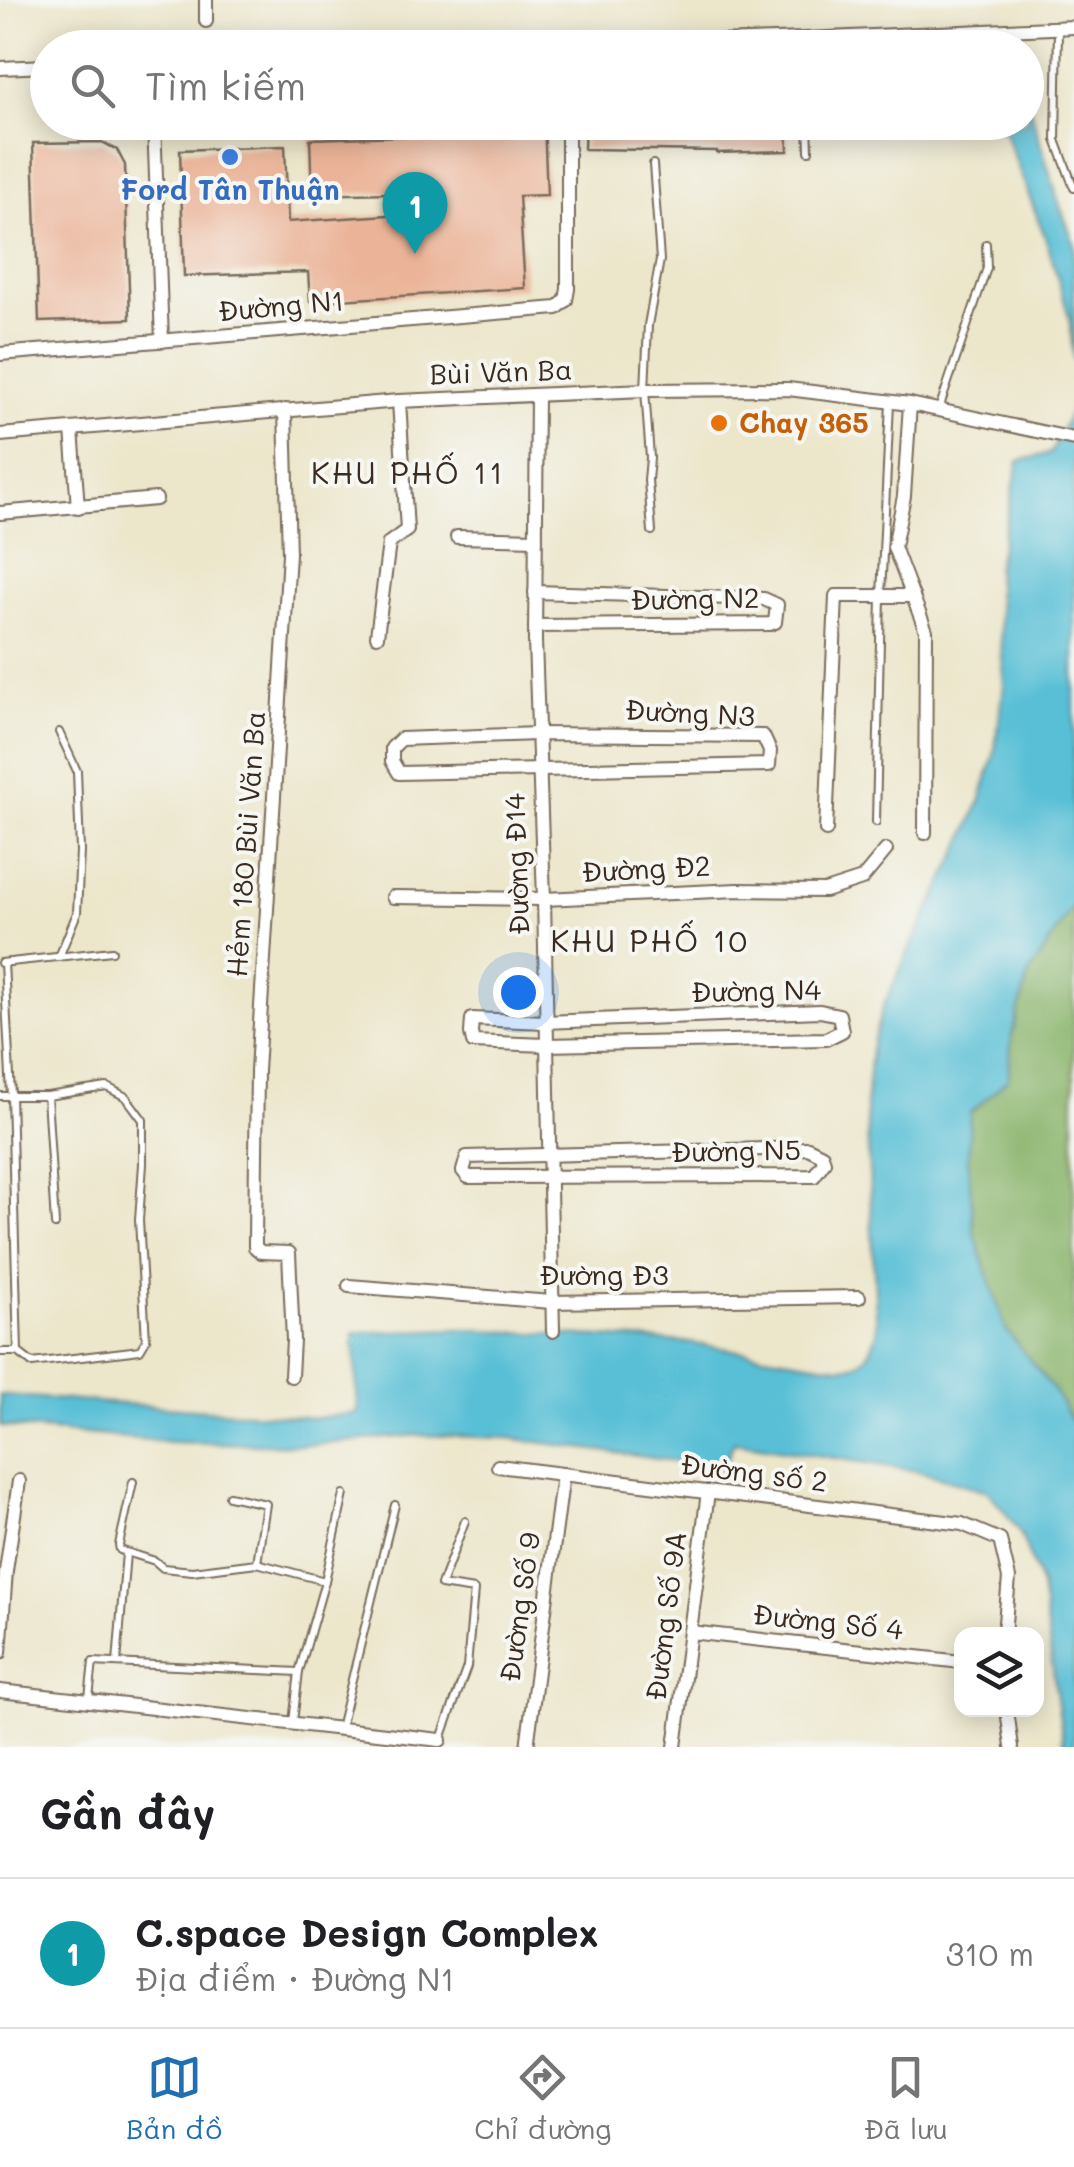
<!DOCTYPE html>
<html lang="vi">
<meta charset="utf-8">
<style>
:root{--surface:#fff;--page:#f2f2f2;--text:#202124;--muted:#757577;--line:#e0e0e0;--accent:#1f6fb2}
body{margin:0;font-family:Mali,sans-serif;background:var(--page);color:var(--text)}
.controls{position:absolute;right:30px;bottom:30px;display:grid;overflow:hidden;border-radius:20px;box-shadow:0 5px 25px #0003}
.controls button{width:90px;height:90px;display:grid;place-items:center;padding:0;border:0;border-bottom:2px solid var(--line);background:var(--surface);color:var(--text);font:50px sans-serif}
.you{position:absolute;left:518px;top:992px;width:35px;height:35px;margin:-25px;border:8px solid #fff;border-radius:50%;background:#1a73e8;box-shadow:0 0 0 15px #1a73e833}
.badge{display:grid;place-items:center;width:65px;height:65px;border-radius:50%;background:var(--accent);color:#fff;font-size:32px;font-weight:700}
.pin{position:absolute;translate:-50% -82px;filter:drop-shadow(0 2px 5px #0008)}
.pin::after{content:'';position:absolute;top:52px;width:35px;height:30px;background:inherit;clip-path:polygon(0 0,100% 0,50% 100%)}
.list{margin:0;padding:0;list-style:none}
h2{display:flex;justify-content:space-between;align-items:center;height:130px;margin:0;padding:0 40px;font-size:42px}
h2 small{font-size:32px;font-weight:400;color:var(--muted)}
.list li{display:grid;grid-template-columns:65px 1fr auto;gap:30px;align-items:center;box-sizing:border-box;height:150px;padding:0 40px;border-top:2px solid var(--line)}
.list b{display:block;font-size:38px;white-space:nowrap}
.list p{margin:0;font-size:32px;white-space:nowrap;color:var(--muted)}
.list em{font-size:32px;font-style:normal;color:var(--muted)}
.icon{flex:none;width:55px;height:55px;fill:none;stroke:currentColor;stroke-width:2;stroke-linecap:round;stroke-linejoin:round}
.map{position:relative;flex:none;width:1074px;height:1747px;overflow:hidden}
.search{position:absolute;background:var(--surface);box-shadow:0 5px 25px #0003;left:30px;right:30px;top:30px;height:110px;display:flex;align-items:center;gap:25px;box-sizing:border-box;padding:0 35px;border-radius:55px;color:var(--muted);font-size:38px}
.sheet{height:280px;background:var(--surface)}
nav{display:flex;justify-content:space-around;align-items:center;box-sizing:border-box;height:140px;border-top:2px solid var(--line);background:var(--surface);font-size:28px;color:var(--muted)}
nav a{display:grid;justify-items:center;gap:5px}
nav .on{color:var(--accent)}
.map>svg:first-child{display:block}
.forest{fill:#87b269;stroke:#616e44;stroke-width:2.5}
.water{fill:#59bfd6;stroke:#4a747a;stroke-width:2.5}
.building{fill:#ebb498}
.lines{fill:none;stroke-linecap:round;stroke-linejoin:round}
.lane-casing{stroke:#796c5b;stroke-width:10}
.street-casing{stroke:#796c5b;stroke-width:16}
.lane{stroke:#fff;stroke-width:6}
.street{stroke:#fff;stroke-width:12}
.shop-dot{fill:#3f7fe0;stroke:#f6f6f2;stroke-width:4}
.food-dot{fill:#e8710a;stroke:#f6f6f2;stroke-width:4}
.labels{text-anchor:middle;stroke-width:8;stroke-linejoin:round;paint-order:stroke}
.shop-label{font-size:28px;font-weight:bold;fill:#366cbe;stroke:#f6f6f2}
.street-label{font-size:28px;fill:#3b2a1e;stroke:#f6f6f2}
.food-label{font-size:28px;font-weight:bold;fill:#c56008;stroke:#f6f6f2;text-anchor:start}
.neighbourhood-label{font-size:30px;letter-spacing:2.5px;fill:#3b2a1e;stroke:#f6f6f2}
</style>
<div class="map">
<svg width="1074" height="1747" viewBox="0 0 1074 1747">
<rect width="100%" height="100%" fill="#f6f6f2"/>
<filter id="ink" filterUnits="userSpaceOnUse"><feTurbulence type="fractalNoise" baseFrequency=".01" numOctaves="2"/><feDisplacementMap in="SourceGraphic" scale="20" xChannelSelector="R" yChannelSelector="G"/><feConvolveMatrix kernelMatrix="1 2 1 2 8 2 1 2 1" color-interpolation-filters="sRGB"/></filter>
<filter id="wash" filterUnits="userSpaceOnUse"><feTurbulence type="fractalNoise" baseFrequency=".0048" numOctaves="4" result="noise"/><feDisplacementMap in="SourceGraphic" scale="40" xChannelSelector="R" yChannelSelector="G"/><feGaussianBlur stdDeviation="2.25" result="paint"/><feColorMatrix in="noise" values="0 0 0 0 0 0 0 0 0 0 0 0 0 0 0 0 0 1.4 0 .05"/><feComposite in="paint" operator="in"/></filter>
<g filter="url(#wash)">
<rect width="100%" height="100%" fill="#ece6cb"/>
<polygon class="forest" points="1074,904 1074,1425 1053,1389 1006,1330 974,1232 968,1159 970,1113 1008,1079 1012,1034 1029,974"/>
<g class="water">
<polygon points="1027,99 1060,206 1074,243 1074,360 1069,316 1046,239 1001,123 1026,122"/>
<path d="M1074,405v499l-45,70 -17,60 -4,45 -38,34 -2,46 6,73 32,98 47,59 21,36v322h-10l-23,-161 -22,-56 -31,-39 -70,-20 -184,-29 -11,26 -214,-30 -91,-3 -109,10 -137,-3 -172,-16v-31l316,23 42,-5 -4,-80 108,-4 221,13 157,25c25,-1 30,-12 37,-34l-11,-226 5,-58 12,-42 28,-61 50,-100 20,-47 13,-44 10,-69 -8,-116 23,-109 32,-8z"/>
</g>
<g id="blocks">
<g class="building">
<polygon points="544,122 547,195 519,196 525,288 310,302 308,272 184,276 180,150 285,146 288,222 431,212 430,192 312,195 310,139 432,135 432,126"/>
<polygon points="585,122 787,122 788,151 717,153 717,151 584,149"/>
<polygon points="102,142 117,150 125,165 130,319 39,322 33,143"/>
</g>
</g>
</g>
<g filter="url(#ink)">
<use href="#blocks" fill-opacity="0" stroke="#796c5b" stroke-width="2.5"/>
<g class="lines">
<defs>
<g id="lane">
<polyline points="1058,30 1056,140 1074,188"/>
<polyline points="808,122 809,151"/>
<polyline points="939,409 987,268 986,244"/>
<polyline points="652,531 648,480 650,458 645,390 648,325 660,260 653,164"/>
<polyline points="59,732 77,771 80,851 77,913 59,957"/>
<polyline points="876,822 881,596 890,403"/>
<polyline points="1,963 112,951"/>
<polyline points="4,963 11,1095 18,1352"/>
<polyline points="0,1096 47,1096 107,1087 126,1097 143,1120 143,1164 139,1220 146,1340 140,1350 32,1363 18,1352 0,1352"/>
<polyline points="47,1096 55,1225"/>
<polyline points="133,1482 119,1545 120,1550 155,1561 163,1568 192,1571 257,1563 325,1581"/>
<polyline points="229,1496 266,1504 257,1563"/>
<polyline points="117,1663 126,1553"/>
<polyline points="89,1698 93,1662 299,1672"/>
<polyline points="293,1722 299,1672 325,1581 344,1494"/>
<polyline points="340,1728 395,1505"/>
<polyline points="441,1739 467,1667 474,1590 441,1585 465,1521"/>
</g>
<g id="street">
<polyline points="206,0 206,21"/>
<polyline points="541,48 805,39 1074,27"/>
<polyline points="0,68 48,66"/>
<polyline points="154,122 162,341"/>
<polyline points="0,354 557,308 566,300 568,289 568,122"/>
<polyline points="537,396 535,641 544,899 553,1331"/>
<polyline points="910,404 904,496 894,547 926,631 925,833"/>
<polyline points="285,410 289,554 257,1071 255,1239 255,1247 261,1252 289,1253 293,1340 291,1376"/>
<polyline points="72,430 78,507"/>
<polyline points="0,435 399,401 645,390 788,389 910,404 1074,439"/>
<polyline points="0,513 156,499"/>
<polyline points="457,537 536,539"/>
<polyline points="535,592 764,599 777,605 775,622 770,624 535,626"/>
<polyline points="377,636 389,543 407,530 399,401"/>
<polygon points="537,734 763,736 770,751 769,765 399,773 392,761 392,748 401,739"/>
<polyline points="826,830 836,596 913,596"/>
<polyline points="393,897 544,899 738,890 825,891 862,879 886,850"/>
<polygon points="820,1011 839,1015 842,1031 826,1039 546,1045 473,1042 471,1033 472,1019 545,1022"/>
<polygon points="808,1148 822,1155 824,1162 814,1176 468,1177 463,1171 467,1157"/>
<polyline points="349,1286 552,1302 859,1297"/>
<polyline points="498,1466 962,1524 1000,1540 1009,1578 1004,1634"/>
<polyline points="690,1632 962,1662"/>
<polyline points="0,1653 6,1571 19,1481"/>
<polyline points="0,1691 440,1740"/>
<polyline points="1007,1710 1012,1747"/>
<polyline points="527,1747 563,1474"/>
<polyline points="675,1747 708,1492"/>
</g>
</defs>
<use href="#lane" class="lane-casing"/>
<use href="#street" class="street-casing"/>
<use href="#lane" class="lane"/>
<use href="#street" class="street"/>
</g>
</g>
<circle class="shop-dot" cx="230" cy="157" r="10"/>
<circle class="food-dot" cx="719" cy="423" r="10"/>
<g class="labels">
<g class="shop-label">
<text x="230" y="200">Ford Tân Thuận</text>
</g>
<g class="street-label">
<text transform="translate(281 306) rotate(-5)" y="10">Đường N1</text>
<text transform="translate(501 372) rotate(-2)" y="10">Bùi Văn Ba</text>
<text transform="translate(695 599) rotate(-1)" y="10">Đường N2</text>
<text transform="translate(690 713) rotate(3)" y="10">Đường N3</text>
<text transform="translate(246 844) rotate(-86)" y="10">Hẻm 180 Bùi Văn Ba</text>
<text transform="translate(517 864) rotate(-92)" y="10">Đường Đ14</text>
<text transform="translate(646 869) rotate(-3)" y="10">Đường Đ2</text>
<text transform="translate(756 991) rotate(-1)" y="10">Đường N4</text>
<text transform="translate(736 1151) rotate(-1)" y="10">Đường N5</text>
<text x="604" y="1285">Đường Đ3</text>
<text transform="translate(754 1473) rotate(7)" y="10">Đường số 2</text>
<text transform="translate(520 1607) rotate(-82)" y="10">Đường Số 9</text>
<text transform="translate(666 1616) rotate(-83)" y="10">Đường Số 9A</text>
<text transform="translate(828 1622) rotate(6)" y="10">Đường Số 4</text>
</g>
<g class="food-label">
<text x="739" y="433">Chay 365</text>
</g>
<g class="neighbourhood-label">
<text x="408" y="484">KHU PHỐ 11</text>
<text x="650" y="952">KHU PHỐ 10</text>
</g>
</g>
</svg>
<div class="controls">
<button><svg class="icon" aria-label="layers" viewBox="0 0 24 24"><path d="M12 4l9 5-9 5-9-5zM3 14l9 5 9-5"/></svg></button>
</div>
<div class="you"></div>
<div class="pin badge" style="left:415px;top:254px;background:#0f9aa8">1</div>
<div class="search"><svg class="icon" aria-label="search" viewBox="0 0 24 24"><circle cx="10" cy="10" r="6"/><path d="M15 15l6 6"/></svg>Tìm kiếm</div>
</div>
<section class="sheet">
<h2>Gần đây<small></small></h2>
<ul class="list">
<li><span class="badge" style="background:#0f9aa8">1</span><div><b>C.space Design Complex</b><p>Địa điểm · Đường N1</p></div><em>310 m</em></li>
</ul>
</section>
<nav>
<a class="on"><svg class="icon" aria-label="map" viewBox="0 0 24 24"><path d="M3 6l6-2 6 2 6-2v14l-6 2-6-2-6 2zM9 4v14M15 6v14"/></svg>Bản đồ</a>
<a><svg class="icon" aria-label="directions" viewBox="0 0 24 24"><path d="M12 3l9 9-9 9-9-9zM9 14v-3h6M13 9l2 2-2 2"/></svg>Chỉ đường</a>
<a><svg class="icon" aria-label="saved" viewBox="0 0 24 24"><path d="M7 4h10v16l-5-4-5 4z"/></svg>Đã lưu</a>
</nav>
